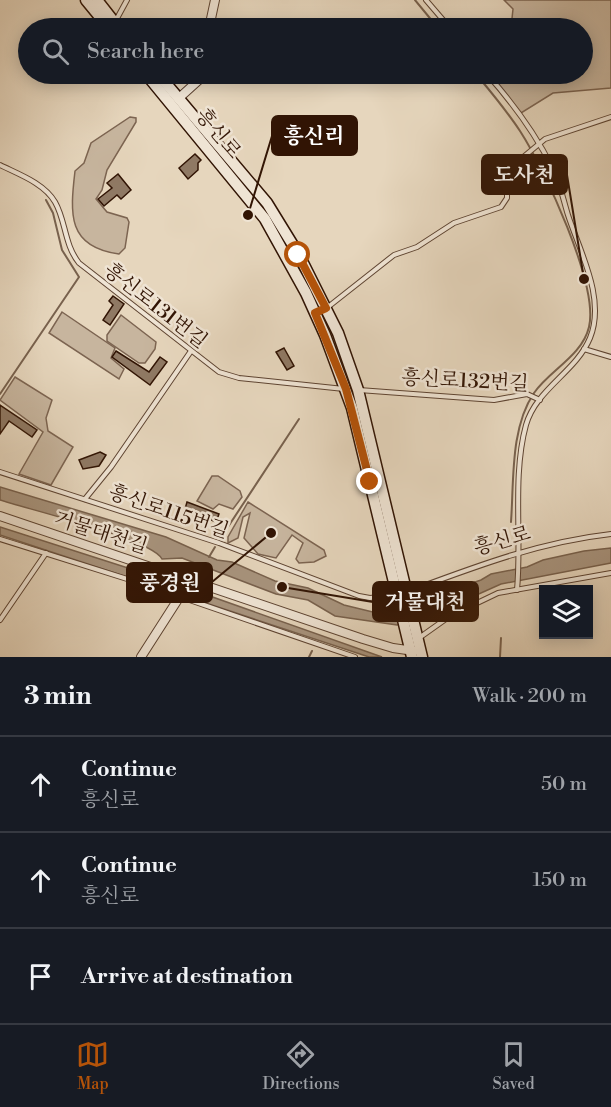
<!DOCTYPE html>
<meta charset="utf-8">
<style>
:root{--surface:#171b24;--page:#242831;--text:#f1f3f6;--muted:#9ea1a6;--line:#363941;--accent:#b45309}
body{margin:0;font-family:"Libre Bodoni","Noto Serif KR",serif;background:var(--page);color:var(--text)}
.controls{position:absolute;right:18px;bottom:18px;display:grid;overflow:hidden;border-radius:0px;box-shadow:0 3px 15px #0003}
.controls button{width:54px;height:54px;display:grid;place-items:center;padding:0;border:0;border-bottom:2px solid var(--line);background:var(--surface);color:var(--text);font:30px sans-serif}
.stop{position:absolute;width:18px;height:18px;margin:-14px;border:4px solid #b45309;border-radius:50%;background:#fff}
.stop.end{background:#b45309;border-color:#fff;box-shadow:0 2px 6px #0008}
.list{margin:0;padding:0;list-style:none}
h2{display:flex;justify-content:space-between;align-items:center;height:78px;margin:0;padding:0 24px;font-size:26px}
h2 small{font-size:20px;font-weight:400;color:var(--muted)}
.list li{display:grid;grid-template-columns:39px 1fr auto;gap:18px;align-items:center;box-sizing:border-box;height:96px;padding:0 24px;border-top:2px solid var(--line)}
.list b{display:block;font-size:22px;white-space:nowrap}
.list p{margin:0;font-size:20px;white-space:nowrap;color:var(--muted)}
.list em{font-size:20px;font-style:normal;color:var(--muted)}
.icon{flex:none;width:33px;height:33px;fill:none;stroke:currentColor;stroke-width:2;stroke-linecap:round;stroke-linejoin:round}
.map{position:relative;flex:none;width:611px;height:657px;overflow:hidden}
.search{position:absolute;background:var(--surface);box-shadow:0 3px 15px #0003;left:18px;right:18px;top:18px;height:66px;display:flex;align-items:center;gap:15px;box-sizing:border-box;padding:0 21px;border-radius:33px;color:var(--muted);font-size:22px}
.sheet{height:366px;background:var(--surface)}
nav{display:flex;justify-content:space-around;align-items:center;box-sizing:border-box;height:84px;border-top:2px solid var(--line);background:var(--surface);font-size:16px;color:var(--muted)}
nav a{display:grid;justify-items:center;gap:3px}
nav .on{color:var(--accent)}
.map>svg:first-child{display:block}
.green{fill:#c7b59e;stroke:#7c6451;stroke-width:1.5}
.water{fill:#a8947e;stroke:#78614d;stroke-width:1.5}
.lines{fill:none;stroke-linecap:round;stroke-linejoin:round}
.stream{stroke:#78614d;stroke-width:2}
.building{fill:#8f7964;stroke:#311404;stroke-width:1.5}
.service-casing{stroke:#5e4432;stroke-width:6}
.minor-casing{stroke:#5e4432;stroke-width:10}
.secondary-casing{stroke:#311404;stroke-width:13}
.service{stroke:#efe4d4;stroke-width:4}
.minor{stroke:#efe4d4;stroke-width:8}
.secondary{stroke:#efe4d4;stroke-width:10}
.route{stroke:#b45309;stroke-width:8}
.labels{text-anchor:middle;stroke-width:5;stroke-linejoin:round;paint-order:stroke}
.street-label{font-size:20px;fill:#311404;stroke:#efe4d4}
.leader{fill:none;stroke:#311404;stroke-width:2}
.callout-dot{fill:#311404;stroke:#efe4d4;stroke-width:2}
.callout{fill:#311404;stroke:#311404;stroke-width:2}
.callout-label{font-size:21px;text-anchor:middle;font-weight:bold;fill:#fff}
</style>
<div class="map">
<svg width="611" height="657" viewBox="0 0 611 657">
<rect width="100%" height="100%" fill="#e6d6bd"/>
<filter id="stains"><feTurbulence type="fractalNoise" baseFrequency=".00333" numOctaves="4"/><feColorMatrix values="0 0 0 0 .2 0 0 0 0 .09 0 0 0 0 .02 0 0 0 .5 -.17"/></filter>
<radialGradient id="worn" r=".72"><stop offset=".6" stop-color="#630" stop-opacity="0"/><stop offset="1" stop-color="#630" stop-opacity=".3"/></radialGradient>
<g class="green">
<polygon points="504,0 611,0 611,88 553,93 521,113 486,74 582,74 582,28 511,28 513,9"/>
<path d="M130,117l6,1v4l-29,48 -5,20 -6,9 11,13 20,6 2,4 -4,26 -6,6c-52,-7 -49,-40 -44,-83l9,-8 7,-20z"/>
<polygon points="62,312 115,348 111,358 124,369 119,379 49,333"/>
<polygon points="121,315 156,342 155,349 145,363 139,363 107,341 107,335"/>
<polygon points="15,377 52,400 46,418 48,431 73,447 51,485 19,474 43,432 0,400"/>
<polygon points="212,476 218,476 240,491 242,497 233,509 219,504 213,509 197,501"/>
<polygon points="248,502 324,550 326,556 314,562 299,563 296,559 303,543 292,535 276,558 258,554 244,538 250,513 243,517 238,538 228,543 228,537"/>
</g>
<g class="water">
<path d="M0,487l166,50 51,23 15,2 43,19 33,7 36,17 41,10 21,-7 10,-7 20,-2 10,-7 35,-12 10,-6 36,-7 16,-7 41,-9 27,-3v15l-110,21 -78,35 -26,6 -62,-9 -27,-16 -32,-6 -94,-36 -20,1c-10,-20 -135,-50 -162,-59z"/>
<polygon points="0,527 156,577 382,657 369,657 0,535"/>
</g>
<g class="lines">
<g class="stream">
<polyline points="415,0 438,28"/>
<path d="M476,74c15,18 31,37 44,57 24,37 79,154 69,196 -7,29 -39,43 -55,66 -24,35 -20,89 -23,129"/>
<polyline points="0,394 79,277 62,250 53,213 46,200"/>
<polyline points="220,539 299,419"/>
<polyline points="209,557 215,547"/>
<polyline points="309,657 312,651"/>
<polyline points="500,657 501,638"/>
</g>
</g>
<g class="building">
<polygon points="195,154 201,160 198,163 198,170 188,179 179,168"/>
<polygon points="118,174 131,190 121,199 117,195 104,206 98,199 112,188 107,183"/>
<polygon points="113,296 124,304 110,325 103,320 113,305 109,301"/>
<polygon points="284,348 294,366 287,370 276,352"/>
<polygon points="116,351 149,372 160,357 167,362 150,385 112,357"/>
<polygon points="0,405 37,430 32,437 9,421 0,434"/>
<polygon points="100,452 106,455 99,466 83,469 79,460"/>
<polygon points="187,502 219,514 216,522 185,509"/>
</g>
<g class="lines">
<defs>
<g id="service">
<polyline points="426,0 450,28"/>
<polyline points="115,22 127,0"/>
<path d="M487,74c25,28 48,59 65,93 8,15 11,32 16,48 12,37 38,84 22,123 -14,34 -54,51 -64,87 -14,51 -4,112 -9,165"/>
<path d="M0,165c18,9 44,18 55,37 11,19 9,42 24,61l140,109 20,6 105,11"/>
<polyline points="328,307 394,255 417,247 454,223 501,207 507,198 507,175 510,168 545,139 611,117"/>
<polyline points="584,349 611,357"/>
<polyline points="359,390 494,400 527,394 540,400"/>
<polyline points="0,472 219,543 359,596 370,598 395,595"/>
<polyline points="85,499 111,467 191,351"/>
<polyline points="0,539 143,584 355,657"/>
<path d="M407,592c67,-25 132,-50 204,-58"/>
<polyline points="0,620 46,553"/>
<polyline points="419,638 450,616 498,593 611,573"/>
</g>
<g id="minor">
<polyline points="209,28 215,0"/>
<polyline points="179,98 200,79 201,74"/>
<polyline points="0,516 363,639 393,648 414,651"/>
<polyline points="141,657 191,579"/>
</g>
<g id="secondary">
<polyline points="86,0 109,28"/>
<polyline points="97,0 119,28"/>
<polyline points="146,74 265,219 306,293 325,335 352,408 412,657"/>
<polyline points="158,74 267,203 299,255 338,333 358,390 422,657"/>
</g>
</defs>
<use href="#service" class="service-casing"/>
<use href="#minor" class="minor-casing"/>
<use href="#secondary" class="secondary-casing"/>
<use href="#service" class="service"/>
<use href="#minor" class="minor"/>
<use href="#secondary" class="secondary"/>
</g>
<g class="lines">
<polyline class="route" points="298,255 326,308 315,313 346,389 370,482"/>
</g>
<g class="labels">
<g class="street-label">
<text transform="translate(219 133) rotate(50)" y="7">흥신로</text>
<text transform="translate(156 305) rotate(38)" y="7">흥신로131번길</text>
<text transform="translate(465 380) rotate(3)" y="7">흥신로132번길</text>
<text transform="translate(169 511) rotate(19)" y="7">흥신로115번길</text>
<text transform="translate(101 532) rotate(18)" y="7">거물대천길</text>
<text transform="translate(502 540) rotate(-16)" y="7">흥신로</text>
</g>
</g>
<path class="leader" d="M248 215L272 136M584 279L567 175M271 533L212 582M282 587L373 602"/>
<g class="callout-dot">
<circle cx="248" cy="215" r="6"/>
<circle cx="584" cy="279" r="6"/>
<circle cx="271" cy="533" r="6"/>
<circle cx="282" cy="587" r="6"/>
</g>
<g class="callout">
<rect x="272" y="116" width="85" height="39" rx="6"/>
<rect x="482" y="155" width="85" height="39" rx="6"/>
<rect x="127" y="563" width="85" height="39" rx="6"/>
<rect x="373" y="582" width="105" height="39" rx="6"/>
</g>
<g class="callout-label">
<text x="314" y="143">흥신리</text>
<text x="524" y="182">도사천</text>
<text x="170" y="590">풍경원</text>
<text x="425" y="609">거물대천</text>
</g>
<rect width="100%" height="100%" filter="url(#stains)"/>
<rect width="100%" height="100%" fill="url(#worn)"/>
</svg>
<div class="controls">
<button><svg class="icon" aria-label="layers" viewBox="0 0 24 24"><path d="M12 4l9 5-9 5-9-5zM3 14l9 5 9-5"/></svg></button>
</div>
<div class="stop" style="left:298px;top:255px"></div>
<div class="stop end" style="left:370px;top:482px"></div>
<div class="search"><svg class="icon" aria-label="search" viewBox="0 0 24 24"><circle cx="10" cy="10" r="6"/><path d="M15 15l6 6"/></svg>Search here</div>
</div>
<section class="sheet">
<h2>3 min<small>Walk · 200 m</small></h2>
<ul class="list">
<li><svg class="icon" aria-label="ahead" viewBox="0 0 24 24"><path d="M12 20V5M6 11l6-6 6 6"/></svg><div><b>Continue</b><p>흥신로</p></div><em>50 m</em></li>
<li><svg class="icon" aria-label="ahead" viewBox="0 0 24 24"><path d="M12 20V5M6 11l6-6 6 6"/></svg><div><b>Continue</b><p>흥신로</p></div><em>150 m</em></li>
<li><svg class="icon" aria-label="arrive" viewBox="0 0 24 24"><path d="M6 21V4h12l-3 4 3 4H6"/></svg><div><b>Arrive at destination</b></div></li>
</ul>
</section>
<nav>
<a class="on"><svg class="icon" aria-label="map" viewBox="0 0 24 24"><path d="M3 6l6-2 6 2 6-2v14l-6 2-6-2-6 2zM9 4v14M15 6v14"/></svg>Map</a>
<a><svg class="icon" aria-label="directions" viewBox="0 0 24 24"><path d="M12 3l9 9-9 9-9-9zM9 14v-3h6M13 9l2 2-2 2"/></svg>Directions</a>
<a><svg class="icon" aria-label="saved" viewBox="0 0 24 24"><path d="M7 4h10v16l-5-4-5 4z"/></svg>Saved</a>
</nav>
